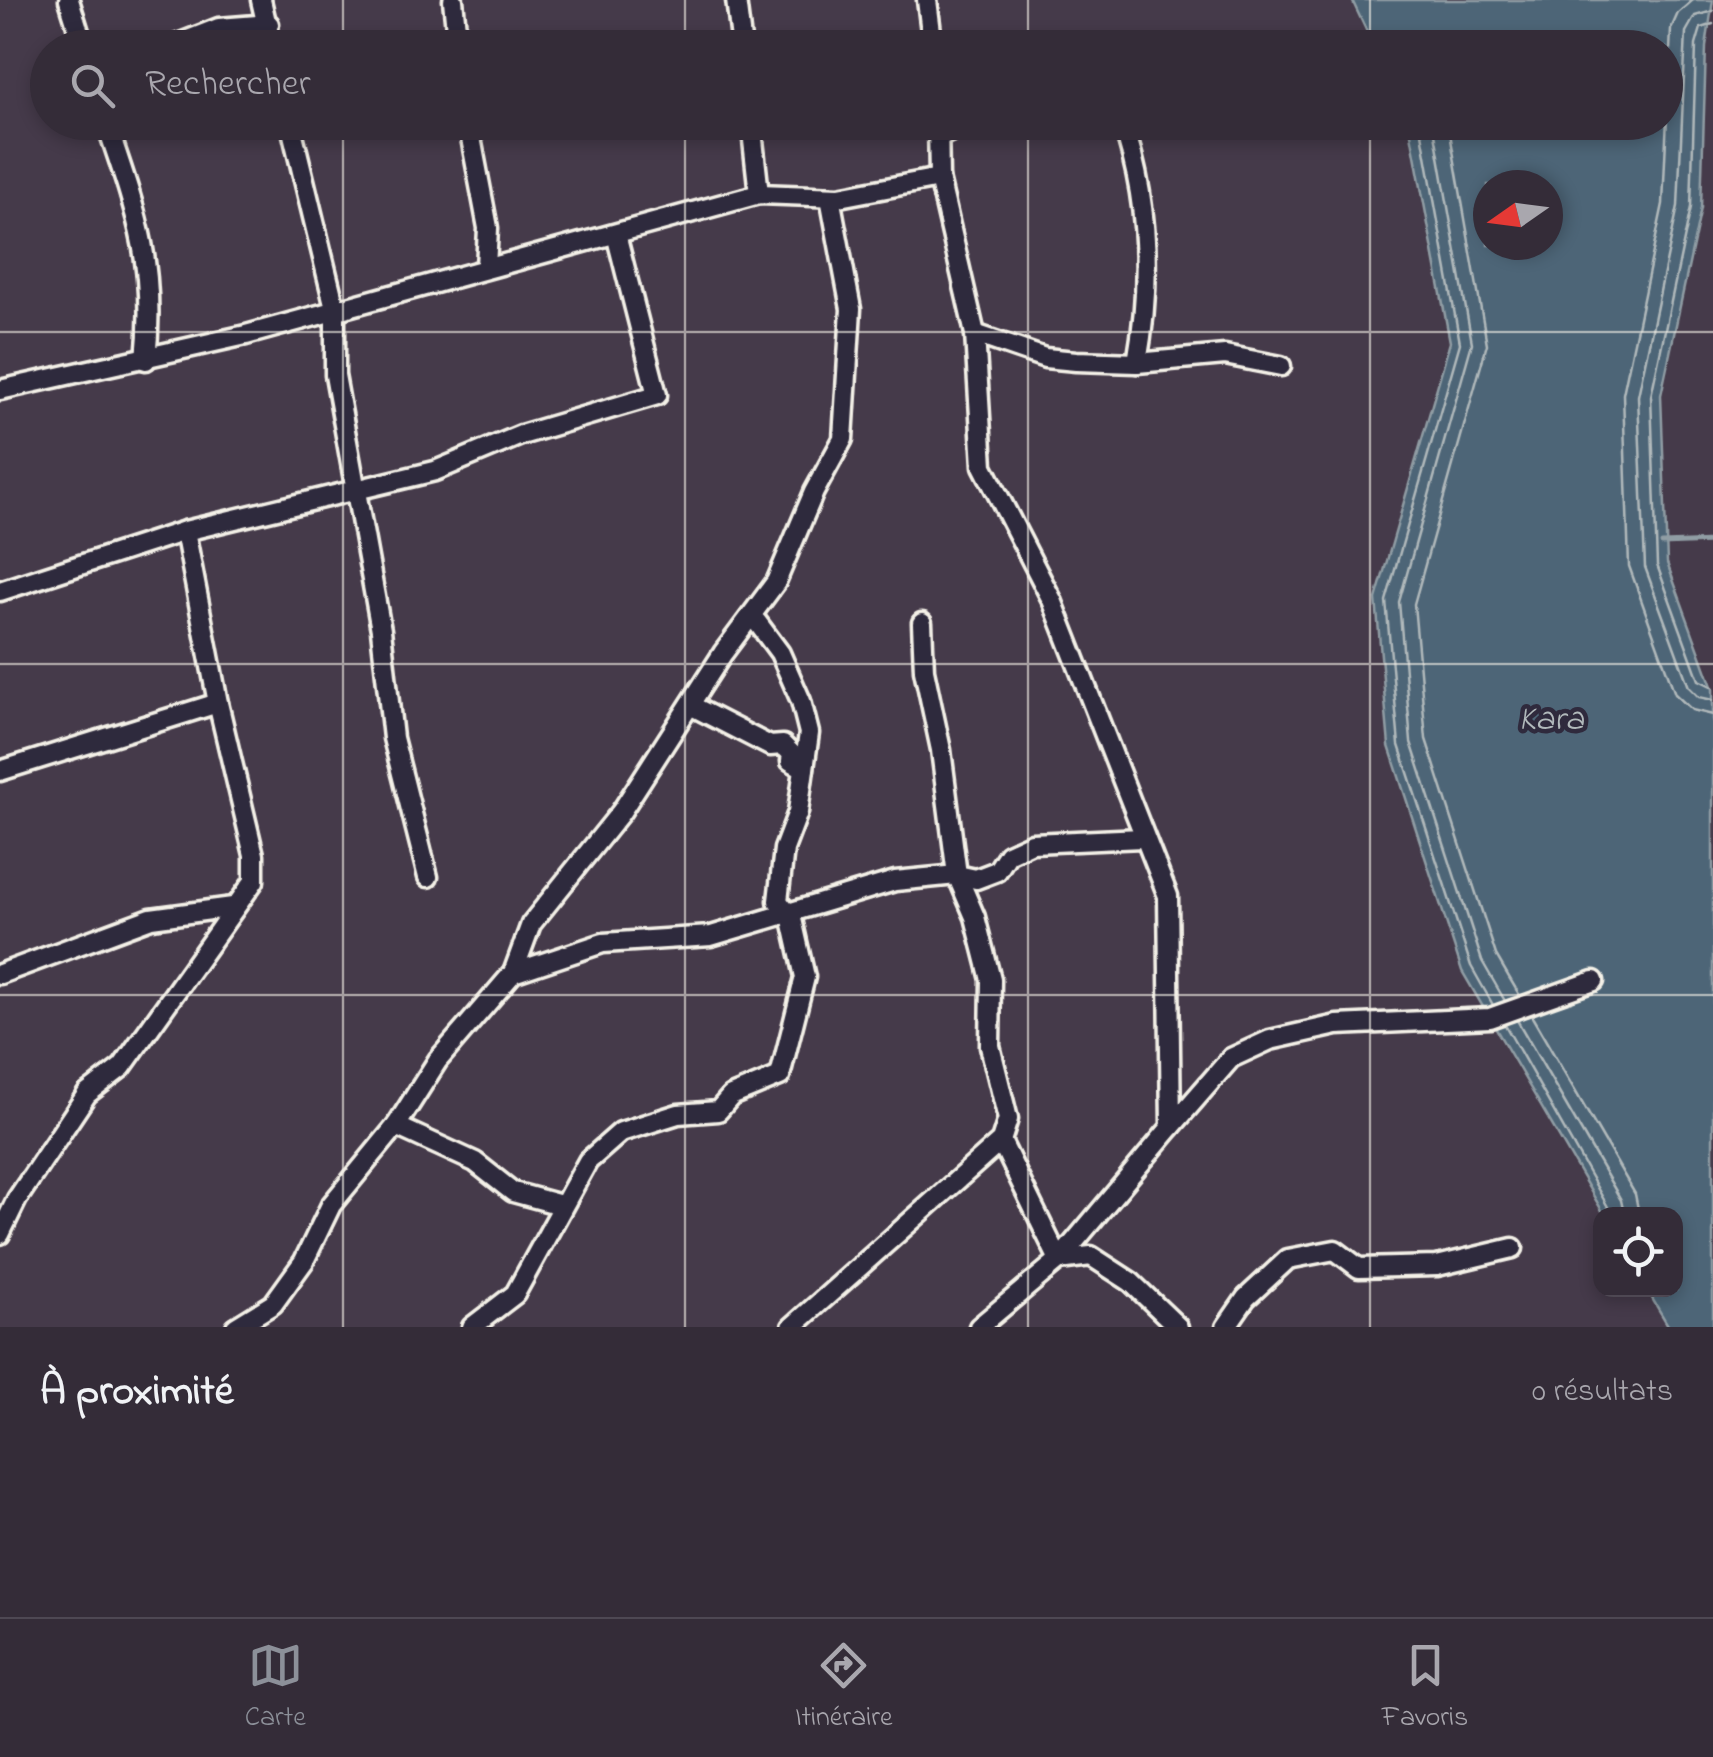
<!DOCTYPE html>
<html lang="fr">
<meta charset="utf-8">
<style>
:root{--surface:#342c38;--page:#3c3440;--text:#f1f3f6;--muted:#a9a7ae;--line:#4e4853;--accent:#8c9099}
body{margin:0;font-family:"Indie Flower",sans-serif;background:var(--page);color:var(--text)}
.controls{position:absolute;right:30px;bottom:30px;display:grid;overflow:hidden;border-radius:20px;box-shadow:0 5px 15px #0003}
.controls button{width:90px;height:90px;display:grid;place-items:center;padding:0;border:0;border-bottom:2px solid var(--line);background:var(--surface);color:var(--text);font:50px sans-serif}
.compass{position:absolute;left:1473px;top:170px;width:90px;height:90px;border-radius:50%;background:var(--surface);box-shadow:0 5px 15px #0003;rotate:256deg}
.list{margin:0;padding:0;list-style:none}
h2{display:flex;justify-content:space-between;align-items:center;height:130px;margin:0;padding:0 40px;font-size:42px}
h2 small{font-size:32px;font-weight:400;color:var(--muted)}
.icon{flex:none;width:55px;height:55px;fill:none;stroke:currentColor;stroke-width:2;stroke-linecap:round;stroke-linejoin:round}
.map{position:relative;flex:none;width:1713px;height:1327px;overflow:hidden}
.search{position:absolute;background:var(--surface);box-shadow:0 5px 15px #0003;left:30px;right:30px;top:30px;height:110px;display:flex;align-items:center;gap:25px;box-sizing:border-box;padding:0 35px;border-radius:55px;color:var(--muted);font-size:38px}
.sheet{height:290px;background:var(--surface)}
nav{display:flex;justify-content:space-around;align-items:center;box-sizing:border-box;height:140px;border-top:2px solid var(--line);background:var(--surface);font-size:28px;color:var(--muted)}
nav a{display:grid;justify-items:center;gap:5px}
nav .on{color:var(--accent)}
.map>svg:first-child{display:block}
.water{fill:#4d6577;stroke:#909da4;stroke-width:2.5;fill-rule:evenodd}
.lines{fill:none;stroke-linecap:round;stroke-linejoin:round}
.shore{stroke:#b1b9bb;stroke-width:2.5}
.stream{stroke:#909da4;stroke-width:5}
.street-casing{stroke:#f4f1e8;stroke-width:25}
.street{stroke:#2f2a3d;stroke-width:18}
.grid{fill:none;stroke:#f4f1e8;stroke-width:2.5;stroke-opacity:0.55}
.labels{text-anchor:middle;stroke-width:9;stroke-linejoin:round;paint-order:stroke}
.water-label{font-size:35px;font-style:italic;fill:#b1b9bb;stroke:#2f2a3d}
</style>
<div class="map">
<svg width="1713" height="1327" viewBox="0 0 1713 1327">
<rect width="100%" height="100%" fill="#453a4a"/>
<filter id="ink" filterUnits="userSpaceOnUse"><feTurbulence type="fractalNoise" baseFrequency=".01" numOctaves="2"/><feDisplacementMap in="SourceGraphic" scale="20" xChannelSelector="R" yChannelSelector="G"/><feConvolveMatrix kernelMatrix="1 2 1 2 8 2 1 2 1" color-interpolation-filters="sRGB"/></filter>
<g filter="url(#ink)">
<path class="water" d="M1352,0h361l-7,47 -5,161 -40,187 6,168 46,126v638h-44l-22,-37h29v-76h-72l-142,-243 -73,-225 -13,-147 74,-257 -41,-219 257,-1v-74l-292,-1zM1488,185h60v60h-60z"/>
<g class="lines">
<g class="shore">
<polyline points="1693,0 1678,13 1671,29 1663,204 1623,394 1629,566 1675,694 1692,710 1713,715"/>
<polyline points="1713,11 1695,16 1686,32 1678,206 1638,396 1645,567 1689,687 1699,697 1713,700"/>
<polyline points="1713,24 1701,28 1696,45 1691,207 1651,396 1657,565 1699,680 1713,687"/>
<polyline points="1420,122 1460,343 1386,601 1399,745 1471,966 1493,1005"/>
<polyline points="1433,122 1472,343 1399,602 1411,742 1482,961 1505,1001"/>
<polyline points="1448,122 1487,344 1414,604 1426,739 1496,955 1520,996"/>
<polyline points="1531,1015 1635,1194 1639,1214"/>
<polyline points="1517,1020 1621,1200 1624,1214"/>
<polyline points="1505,1025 1612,1214"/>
</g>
<polyline class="stream" points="1662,544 1713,542"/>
<defs>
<g id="street">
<polyline points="69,0 84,48"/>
<polyline points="261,0 272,48"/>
<polyline points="453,0 458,48"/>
<polyline points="736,0 742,48"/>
<polyline points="927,0 933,48"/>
<polyline points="168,48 219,28 269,24"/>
<path d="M106,122c30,89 50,141 40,238"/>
<polyline points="290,122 335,308 335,375 381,630 393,738 428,877"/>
<polyline points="468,122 488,228 486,268"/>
<polyline points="751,122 759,194"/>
<polyline points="938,122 939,178 975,334 983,466 1052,600 1168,896 1171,1127 1059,1260 979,1327"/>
<path d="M1122,122c27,77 29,161 15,241"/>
<polyline points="939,137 970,122"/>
<polyline points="975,334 1045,358 1076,361 1137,363 1225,355 1281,366"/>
<polyline points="0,390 246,335 759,194 839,197 939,178"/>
<polyline points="0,591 185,531 435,471 521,435 657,395 616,234"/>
<polyline points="749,619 757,622 780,653 801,701 809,733 798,812 784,849 778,901 786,911"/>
<polyline points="692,706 770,746 783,745 792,754 791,761 804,768"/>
<polyline points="0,771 218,703"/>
<polyline points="513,973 531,924 621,812 723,653 776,582 814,492 843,439 851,309 830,197"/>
<polyline points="0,974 151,918 233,907"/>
<polyline points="396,1126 475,1162 513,1192 561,1205"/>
<polyline points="1171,1127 1231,1058 1270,1040 1337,1025 1490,1018 1594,981"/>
<polyline points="1001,1141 1059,1260"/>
<polyline points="0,1234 17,1199 87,1094 122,1067 254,881 254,855 218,703 185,531"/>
<polyline points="1059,1260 1091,1256 1131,1282 1178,1327"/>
<polyline points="236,1327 273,1304 304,1261 331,1205 396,1126 438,1060 513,973 603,943 711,936 895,881 957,875 976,879 997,871 1008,854 1032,843 1142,838"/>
<polyline points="472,1327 515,1294 588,1161 621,1132 678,1114 718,1111 731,1096 780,1076 805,977 791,915"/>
<polyline points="792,1327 1001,1141 1008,1119 990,1046 991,980 975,917 957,875 941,750 924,670 922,623"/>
<polyline points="1226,1327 1246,1298 1288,1259 1335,1250 1359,1268 1437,1266 1513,1248"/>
</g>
</defs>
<use href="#street" class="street-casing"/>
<use href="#street" class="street"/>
</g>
</g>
<path class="grid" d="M343,0v48M685,0v48M1028,0v48M1370,0v48M343,122v1205M685,122v1205M1028,122v1205M1370,122v1205M0,332h1713M0,664h1713M0,995h1713"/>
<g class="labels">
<g class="water-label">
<text x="1551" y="729">Kara</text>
</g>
</g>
</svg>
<div class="controls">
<button><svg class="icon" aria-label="locate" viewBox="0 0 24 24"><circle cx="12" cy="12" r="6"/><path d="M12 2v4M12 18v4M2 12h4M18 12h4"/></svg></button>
</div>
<svg class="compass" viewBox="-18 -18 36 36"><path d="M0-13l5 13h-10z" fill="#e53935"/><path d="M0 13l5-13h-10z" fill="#a9a7ae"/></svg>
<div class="search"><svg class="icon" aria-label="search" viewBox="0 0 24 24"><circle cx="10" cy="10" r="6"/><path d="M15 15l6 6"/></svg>Rechercher</div>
</div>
<section class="sheet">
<h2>À proximité<small>0 résultats</small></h2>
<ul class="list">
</ul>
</section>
<nav>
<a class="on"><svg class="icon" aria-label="map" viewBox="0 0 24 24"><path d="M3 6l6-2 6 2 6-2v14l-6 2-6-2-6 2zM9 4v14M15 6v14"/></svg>Carte</a>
<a><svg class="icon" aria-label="directions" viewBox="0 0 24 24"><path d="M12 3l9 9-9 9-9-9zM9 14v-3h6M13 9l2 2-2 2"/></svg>Itinéraire</a>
<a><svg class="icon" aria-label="saved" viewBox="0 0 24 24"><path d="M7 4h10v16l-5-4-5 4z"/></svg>Favoris</a>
</nav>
